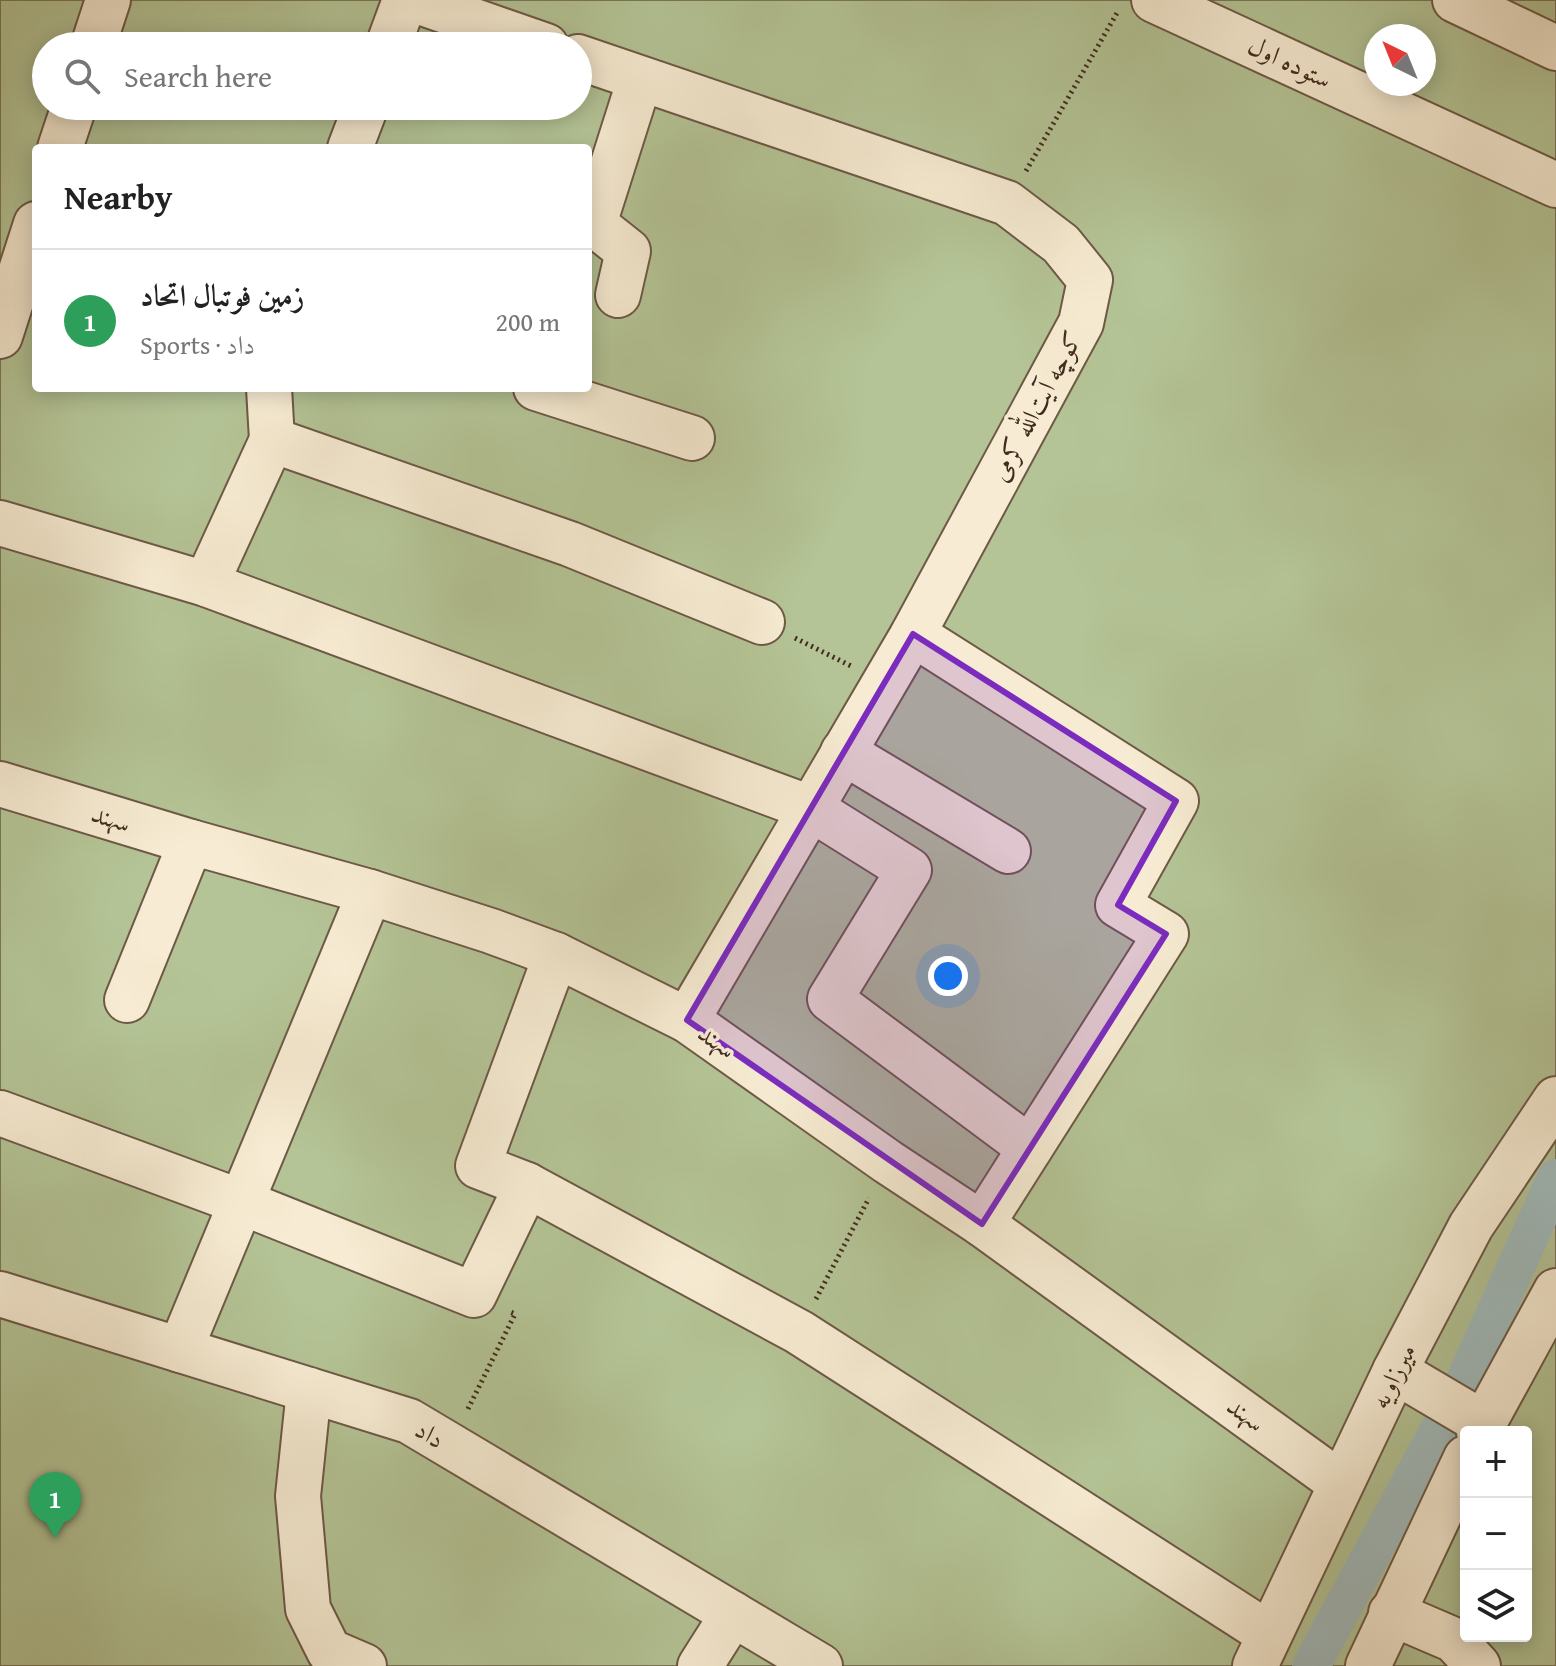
<!DOCTYPE html>
<meta charset="utf-8">
<style>
:root{--surface:#fff;--page:#f6f6f6;--text:#222;--muted:#767676;--line:#e0e0e0;--accent:#8f2418}
body{margin:0;font-family:"Gentium Book Plus",Amiri,serif;background:var(--page);color:var(--text)}
.controls{position:absolute;right:24px;bottom:24px;display:grid;overflow:hidden;border-radius:8px;box-shadow:0 4px 20px #0003}
.controls button{width:72px;height:72px;display:grid;place-items:center;padding:0;border:0;border-bottom:2px solid var(--line);background:var(--surface);color:var(--text);font:40px sans-serif}
.compass{position:absolute;left:1364px;top:24px;width:72px;height:72px;border-radius:50%;background:var(--surface);box-shadow:0 4px 20px #0003;rotate:317deg}
.you{position:absolute;left:948px;top:976px;width:28px;height:28px;margin:-20px;border:6px solid #fff;border-radius:50%;background:#1a73e8;box-shadow:0 0 0 12px #1a73e833}
.badge{display:grid;place-items:center;width:52px;height:52px;border-radius:50%;background:var(--accent);color:#fff;font-size:26px;font-weight:700}
.pin{position:absolute;translate:-50% -66px;filter:drop-shadow(0 2px 4px #0008)}
.pin::after{content:'';position:absolute;top:42px;width:28px;height:24px;background:inherit;clip-path:polygon(0 0,100% 0,50% 100%)}
.list{margin:0;padding:0;list-style:none}
h2{display:flex;justify-content:space-between;align-items:center;height:104px;margin:0;padding:0 32px;font-size:34px}
h2 small{font-size:26px;font-weight:400;color:var(--muted)}
.list li{display:grid;grid-template-columns:52px 1fr auto;gap:24px;align-items:center;box-sizing:border-box;height:144px;padding:0 32px;border-top:2px solid var(--line)}
.list b{display:block;font-size:30px;white-space:nowrap}
.list p{margin:0;font-size:26px;white-space:nowrap;color:var(--muted)}
.list em{font-size:26px;font-style:normal;color:var(--muted)}
.icon{flex:none;width:44px;height:44px;fill:none;stroke:currentColor;stroke-width:2;stroke-linecap:round;stroke-linejoin:round}
.map{position:relative;flex:none;width:1556px;height:1666px;overflow:hidden}
.search{position:absolute;background:var(--surface);box-shadow:0 4px 20px #0003;left:32px;top:32px;width:560px;height:88px;display:flex;align-items:center;gap:20px;box-sizing:border-box;padding:0 28px;border-radius:44px;color:var(--muted);font-size:30px}
.panel{position:absolute;background:var(--surface);box-shadow:0 4px 20px #0003;left:32px;top:144px;width:560px;height:248px;border-radius:8px}
.map>svg:first-child{display:block}
.green{fill:#b4c496;stroke:#7a785a;stroke-width:2;fill-rule:evenodd}
.lines{fill:none;stroke-linecap:round;stroke-linejoin:round}
.canal{stroke:#a1bbbc;stroke-width:38}
.minor-casing{stroke:#6e5946;stroke-width:48}
.path{stroke:#412c1f;stroke-width:5;stroke-dasharray:2 4;stroke-linecap:butt}
.minor{stroke:#f7ecd3;stroke-width:44}
.marked{fill:#7b2cbf;fill-opacity:0.2;stroke:#7b2cbf;stroke-width:6;stroke-linejoin:round}
.labels{text-anchor:middle;stroke-width:7;stroke-linejoin:round;paint-order:stroke}
.street-label{font-size:26px;fill:#412c1f;stroke:#f7ecd3}
</style>
<div class="map">
<svg width="1556" height="1666" viewBox="0 0 1556 1666">
<rect width="100%" height="100%" fill="#f3e1bc"/>
<filter id="stains"><feTurbulence type="fractalNoise" baseFrequency=".0025" numOctaves="4"/><feColorMatrix values="0 0 0 0 .2 0 0 0 0 .09 0 0 0 0 .02 0 0 0 .5 -.17"/></filter>
<radialGradient id="worn" r=".72"><stop offset=".6" stop-color="#630" stop-opacity="0"/><stop offset="1" stop-color="#630" stop-opacity=".3"/></radialGradient>
<path class="green" d="M0,0h1556v1666h-1556zM1376,36h48v48h-48zM46,46h532v60h-532zM36,148h552v240h-552zM1466,1432h60v204h-60z"/>
<g class="lines">
<polyline class="canal" points="1311,1666 1460,1391 1556,1178"/>
<defs>
<g id="minor">
<polyline points="414,0 546,46"/>
<polyline points="1154,0 1556,185"/>
<polyline points="1455,0 1556,48"/>
<polyline points="93,46 108,0"/>
<polyline points="388,46 405,0"/>
<polyline points="578,57 1007,203 1061,244 1090,280 1081,323 913,634 687,1020"/>
<polyline points="60,148 74,106"/>
<polyline points="350,148 366,106"/>
<polyline points="618,295 628,251 594,224 640,79"/>
<polyline points="0,336 36,224"/>
<polyline points="536,388 692,438"/>
<polyline points="272,440 570,544 762,622"/>
<polyline points="0,523 206,584 810,808 909,870 830,999 1030,1148"/>
<polyline points="206,584 272,440 269,388"/>
<polyline points="913,634 1176,801 1118,905 1166,934 982,1224"/>
<polyline points="843,752 1008,851"/>
<polyline points="0,784 191,842 370,892 491,931 556,955 687,1020 888,1162 982,1224 1340,1483"/>
<polyline points="127,1000 191,842"/>
<polyline points="0,1113 241,1202 474,1295 527,1185 799,1332 1269,1634"/>
<polyline points="527,1185 478,1166 556,955"/>
<polyline points="0,1294 409,1421 820,1666"/>
<polyline points="180,1350 370,892"/>
<polyline points="1395,1371 1483,1423"/>
<polyline points="309,1390 298,1496 308,1609 329,1651 364,1666"/>
<polyline points="1479,1432 1556,1291"/>
<polyline points="1391,1613 1454,1640 1478,1666"/>
<polyline points="700,1666 733,1614"/>
<polyline points="1255,1666 1395,1371 1471,1226 1556,1099"/>
<polyline points="1368,1666 1466,1458"/>
</g>
</defs>
<use href="#minor" class="minor-casing"/>
<g class="path">
<polyline points="1026,171 1117,13"/>
<polyline points="795,638 851,666"/>
<polyline points="816,1299 869,1198"/>
<polyline points="468,1409 515,1314 508,1311"/>
</g>
<use href="#minor" class="minor"/>
</g>
<path class="marked" d="M913,634l263,167 -58,104 48,29 -184,290 -295,-204z"/>
<g class="labels">
<g class="street-label">
<text transform="translate(1290 62) rotate(25)" y="9">ستوده اول</text>
<text transform="translate(1036 406) rotate(-62)" y="9">کوچه آیت‌الله کرمی</text>
<text transform="translate(111 818) rotate(17)" y="9">سهند</text>
<text transform="translate(717 1041) rotate(35)" y="9">سهند</text>
<text transform="translate(1393 1376) rotate(-63)" y="9">میرزاویه</text>
<text transform="translate(1246 1414) rotate(36)" y="9">سهند</text>
<text transform="translate(430 1434) rotate(31)" y="9">داد</text>
</g>
</g>
<rect width="100%" height="100%" filter="url(#stains)"/>
<rect width="100%" height="100%" fill="url(#worn)"/>
</svg>
<div class="controls">
<button>+</button>
<button>−</button>
<button><svg class="icon" aria-label="layers" viewBox="0 0 24 24"><path d="M12 4l9 5-9 5-9-5zM3 14l9 5 9-5"/></svg></button>
</div>
<svg class="compass" viewBox="-18 -18 36 36"><path d="M0-13l5 13h-10z" fill="#e53935"/><path d="M0 13l5-13h-10z" fill="#767676"/></svg>
<div class="you"></div>
<div class="pin badge" style="left:55px;top:1538px;background:#2e9e5b">1</div>
<div class="search"><svg class="icon" aria-label="search" viewBox="0 0 24 24"><circle cx="10" cy="10" r="6"/><path d="M15 15l6 6"/></svg>Search here</div>
<section class="panel">
<h2>Nearby<small></small></h2>
<ul class="list">
<li><span class="badge" style="background:#2e9e5b">1</span><div><b>زمین فوتبال اتحاد</b><p>Sports · داد</p></div><em>200 m</em></li>
</ul>
</section>
</div>
